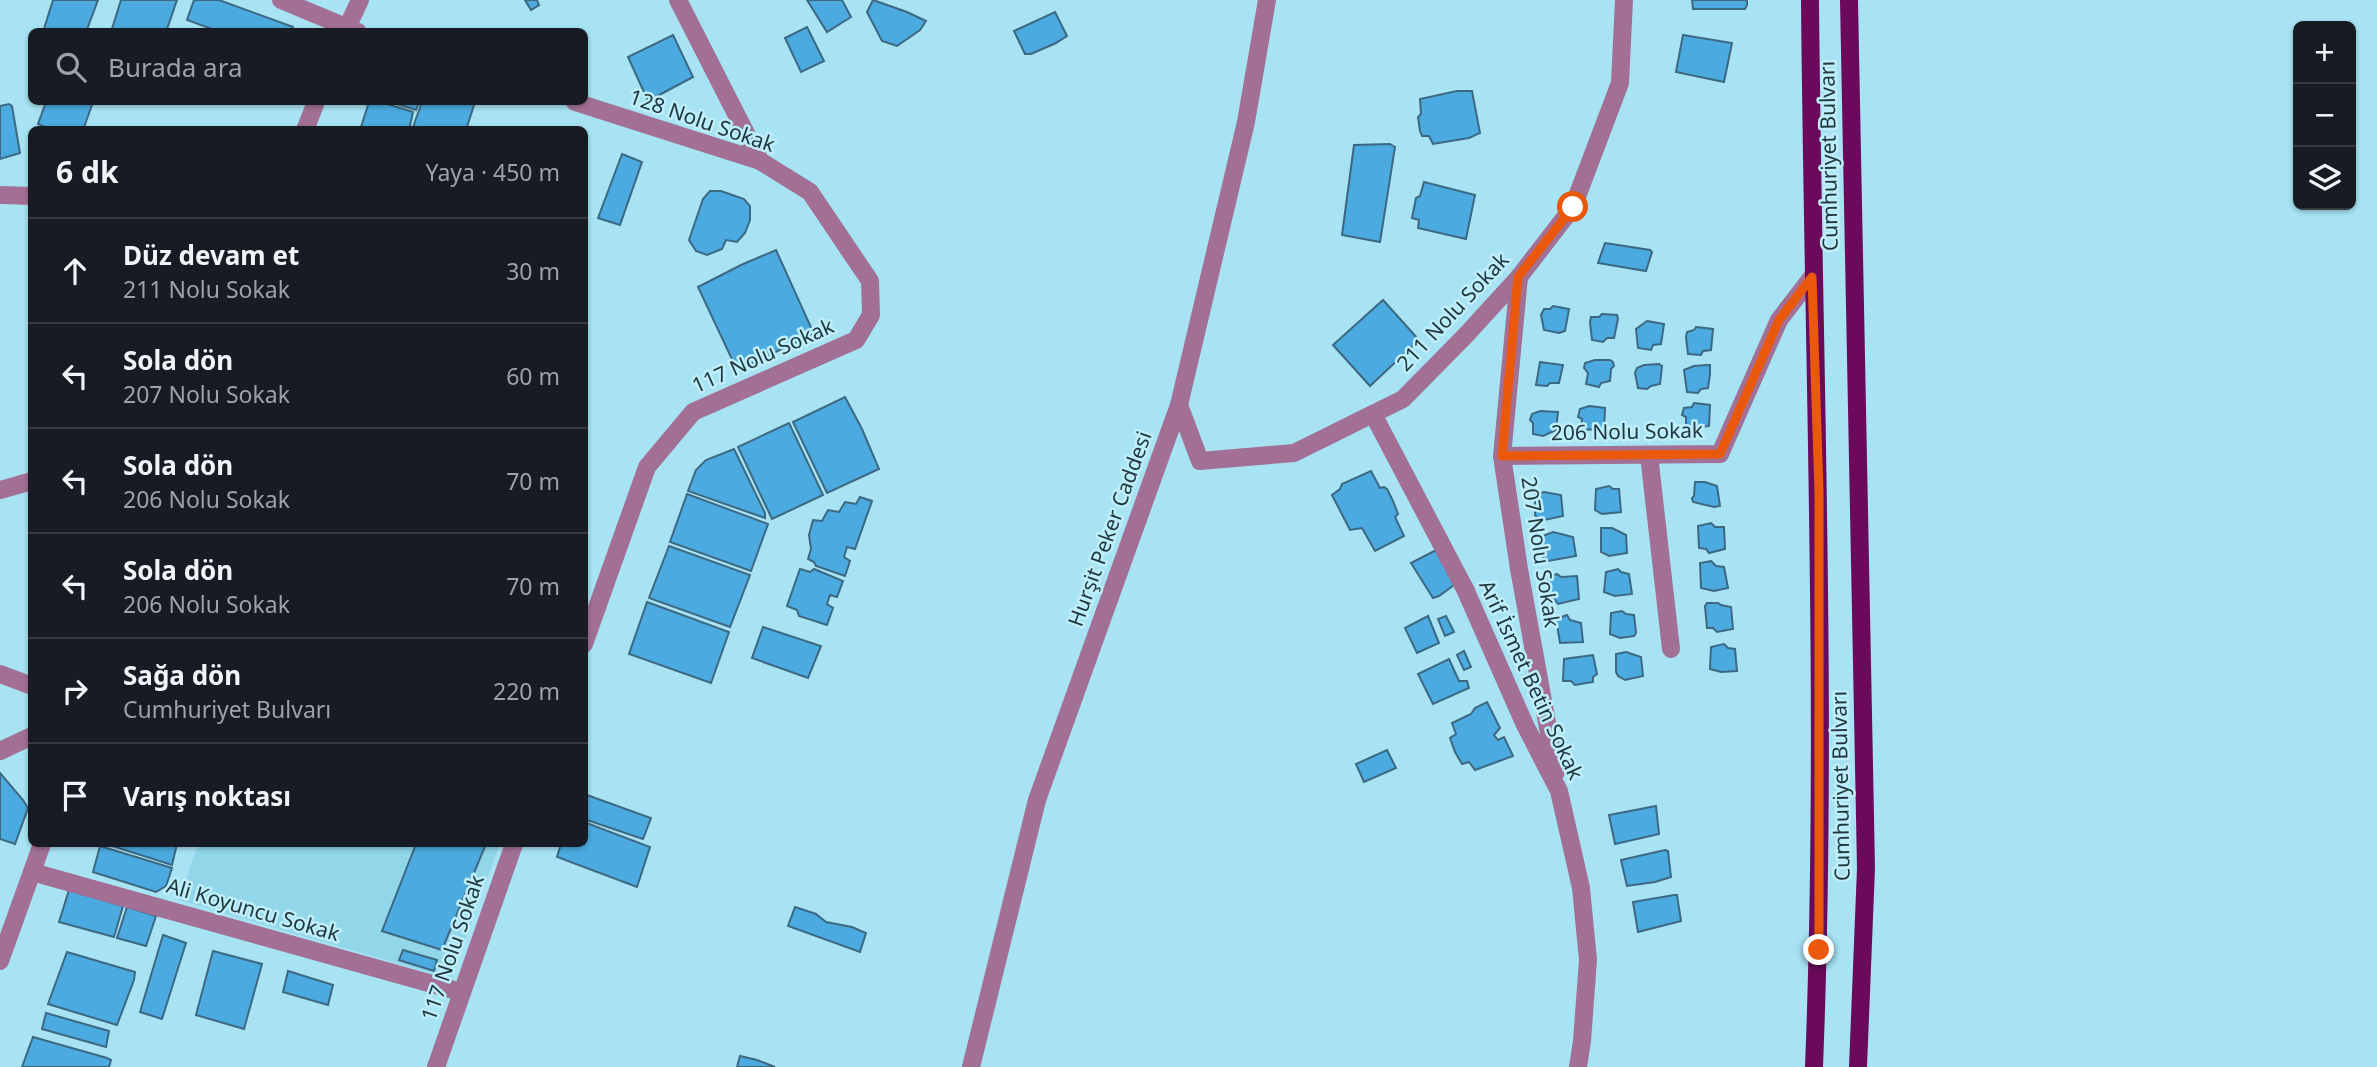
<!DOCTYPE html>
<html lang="tr">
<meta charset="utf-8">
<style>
:root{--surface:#171b24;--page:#242831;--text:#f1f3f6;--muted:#9ea1a6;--line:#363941}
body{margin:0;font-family:"Noto Sans",sans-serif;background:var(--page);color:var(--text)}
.controls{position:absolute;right:21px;top:21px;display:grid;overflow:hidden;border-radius:10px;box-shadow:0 2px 5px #0004}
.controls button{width:63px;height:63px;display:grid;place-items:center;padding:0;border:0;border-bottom:2px solid var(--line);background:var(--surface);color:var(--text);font:35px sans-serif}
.stop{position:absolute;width:21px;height:21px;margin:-16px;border:5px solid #ea580c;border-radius:50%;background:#fff}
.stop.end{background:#ea580c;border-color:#fff;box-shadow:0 2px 7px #0008}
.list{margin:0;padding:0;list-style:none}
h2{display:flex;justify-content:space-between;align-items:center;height:91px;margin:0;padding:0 28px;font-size:30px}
h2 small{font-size:23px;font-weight:400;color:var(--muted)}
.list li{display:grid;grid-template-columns:46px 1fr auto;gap:21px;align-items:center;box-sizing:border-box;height:105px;padding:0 28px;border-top:2px solid var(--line)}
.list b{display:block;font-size:26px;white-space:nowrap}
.list p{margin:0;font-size:23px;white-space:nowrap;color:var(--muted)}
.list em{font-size:23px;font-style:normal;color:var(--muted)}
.icon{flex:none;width:38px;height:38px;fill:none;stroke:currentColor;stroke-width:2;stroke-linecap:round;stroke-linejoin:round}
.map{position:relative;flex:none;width:2377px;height:1067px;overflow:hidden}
.search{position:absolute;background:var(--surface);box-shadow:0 2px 5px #0004;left:28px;top:28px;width:560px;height:77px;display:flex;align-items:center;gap:18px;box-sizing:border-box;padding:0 24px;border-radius:10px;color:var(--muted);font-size:26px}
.panel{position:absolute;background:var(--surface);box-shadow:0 2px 5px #0004;left:28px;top:126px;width:560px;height:721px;border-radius:10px}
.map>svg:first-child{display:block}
.built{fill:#92d6e9}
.building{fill:#4baae0;stroke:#3d6882;stroke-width:2}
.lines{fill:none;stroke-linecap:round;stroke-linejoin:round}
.minor{stroke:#a27094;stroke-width:18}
.major{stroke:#6b0a5b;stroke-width:18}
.route{stroke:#ea580c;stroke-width:9}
.labels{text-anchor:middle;stroke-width:5;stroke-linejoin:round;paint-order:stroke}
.street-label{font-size:21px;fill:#1e363c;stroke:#bfeefb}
</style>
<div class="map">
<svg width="2377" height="1067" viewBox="0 0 2377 1067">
<rect width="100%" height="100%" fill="#a7e3f3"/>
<polygon class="built" points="198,844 500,844 451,979 179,900"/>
<g class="building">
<polygon points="53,0 98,0 86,32 43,32"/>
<polygon points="121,0 177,0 166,32 111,32"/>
<polygon points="194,0 219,0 293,27 292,32 220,32 187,20"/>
<polygon points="537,0 539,5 531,10 525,0"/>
<polygon points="807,0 842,0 851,17 827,32"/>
<polygon points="873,0 907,12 926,21 920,30 897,46 882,41 867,12"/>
<polygon points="1692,0 1747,0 1747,5 1745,9 1693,9"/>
<polygon points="1055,12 1067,36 1056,43 1031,54 1025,54 1014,31"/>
<polygon points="807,27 824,61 801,72 785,38"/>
<polygon points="673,35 693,77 648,101 628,57"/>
<polygon points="1683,35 1732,43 1724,82 1676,72"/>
<polygon points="1457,91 1472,91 1480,133 1469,138 1433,144 1429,136 1422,136 1420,131 1418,117 1421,114 1420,99"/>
<polygon points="46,102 93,102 83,130 52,130 38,124"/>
<polygon points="369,102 381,102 413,112 409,130 362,128 361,127"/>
<polygon points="390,102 419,102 416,110"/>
<polygon points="422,102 475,102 466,130 412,130"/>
<polygon points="9,104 12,106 20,153 0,159 0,106"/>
<polygon points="1390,144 1395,147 1380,242 1342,235 1354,145"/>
<polygon points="622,154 642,162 620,225 598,218"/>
<polygon points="1424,182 1475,195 1466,239 1418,228 1419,220 1412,218 1416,198 1420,196"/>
<polygon points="710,191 721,191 744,199 750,206 750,220 745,233 737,242 726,240 722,249 707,255 696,251 689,240 703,199"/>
<polygon points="1605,243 1650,250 1652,252 1646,271 1598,263"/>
<polygon points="776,250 814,334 737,370 698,287 741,265"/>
<polygon points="1383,300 1419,340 1370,386 1333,345"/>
<polygon points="1553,306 1569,309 1565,331 1559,333 1544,330 1541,315 1544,309 1550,309"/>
<polygon points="1602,314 1617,315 1618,319 1614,338 1607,338 1603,342 1592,340 1590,322 1591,317 1599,317"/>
<polygon points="1647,321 1664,324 1661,344 1653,345 1651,350 1638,348 1636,329"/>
<polygon points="1696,327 1713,329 1711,350 1703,351 1701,355 1688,354 1686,337 1687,332 1694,330"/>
<polygon points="1595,360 1610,360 1613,362 1614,366 1611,369 1610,381 1601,383 1599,387 1586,384 1588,373 1584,368 1585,363"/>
<polygon points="1540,362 1563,365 1559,383 1550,383 1547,386 1536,385"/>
<polygon points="1659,364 1662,366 1660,384 1651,386 1647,389 1638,388 1635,373 1637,368 1644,365"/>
<polygon points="1707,365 1710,365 1710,374 1708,388 1701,389 1698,393 1687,392 1684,370 1694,366"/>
<polygon points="845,397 862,429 879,469 827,493 793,422"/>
<polygon points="1694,403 1710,405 1709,426 1702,427 1699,432 1686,430 1686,417 1682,415 1684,408 1692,407"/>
<polygon points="1589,406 1605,408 1604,429 1581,430 1582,419 1578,417 1580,409"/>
<polygon points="1540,411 1558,412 1556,430 1543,436 1533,434 1533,423 1530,420 1532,414"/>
<polygon points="789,423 823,495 772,519 738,447"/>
<polygon points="734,449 765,513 765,518 688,491 696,470 706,460"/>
<polygon points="1371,471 1380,488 1384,487 1387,489 1393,501 1398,514 1395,517 1404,536 1375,551 1362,528 1350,530 1332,495 1340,489 1342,484"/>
<polygon points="1695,482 1705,482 1717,486 1720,506 1714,507 1693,502 1692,498 1694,496"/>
<polygon points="1609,486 1613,489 1619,489 1621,512 1602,514 1595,510 1596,489"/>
<polygon points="1544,492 1561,495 1563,516 1540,521 1535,515 1535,495"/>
<polygon points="687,494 768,524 751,571 670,542"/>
<polygon points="860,497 872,501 855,549 847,547 844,557 850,561 845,576 816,566 814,562 808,559 811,549 809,535 813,520 822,521 828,510 839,512 845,502 856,504"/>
<polygon points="1711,523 1715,527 1724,527 1725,549 1709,553 1706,549 1699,548 1698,526"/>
<polygon points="1601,528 1612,528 1626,535 1627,553 1609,556 1601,552"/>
<polygon points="1553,532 1573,537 1576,556 1548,561 1542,556 1543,536"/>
<polygon points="669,546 750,575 730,627 649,598"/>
<polygon points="1436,550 1454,585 1439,596 1433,598 1411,563"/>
<polygon points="1711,561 1716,566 1724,567 1728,588 1714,591 1701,588 1700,563"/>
<polygon points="800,569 810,572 814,569 843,581 837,597 830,595 827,604 833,608 827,625 799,616 797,610 787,606"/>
<polygon points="1618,569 1621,572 1629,574 1632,594 1615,596 1604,592 1606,572"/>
<polygon points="1557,574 1561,577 1577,576 1579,599 1558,604 1554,599 1549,599 1548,578"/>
<polygon points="647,602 729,632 711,683 629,654"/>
<polygon points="1707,603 1718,603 1721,605 1731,607 1733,629 1717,632 1713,628 1707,628 1705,606"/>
<polygon points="1622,611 1626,614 1634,615 1636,633 1634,636 1620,638 1610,634 1611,613"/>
<polygon points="1567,615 1570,620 1581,623 1583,642 1560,643 1556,619"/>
<polygon points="1428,616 1439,643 1417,653 1405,628"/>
<polygon points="1446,616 1454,632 1445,636 1438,619"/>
<polygon points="763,627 821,646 808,678 752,658"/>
<polygon points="1724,644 1728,648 1735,649 1737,671 1721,672 1710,669 1711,647"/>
<polygon points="1464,651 1471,667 1464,670 1457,655"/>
<polygon points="1626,652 1641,657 1643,676 1625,680 1618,676 1616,672 1616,654"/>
<polygon points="1593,655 1597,674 1593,677 1593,682 1575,685 1571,681 1563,681 1564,659"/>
<polygon points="1449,659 1459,681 1467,681 1469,688 1433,704 1418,674"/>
<polygon points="1487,702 1500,728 1494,735 1498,740 1504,737 1513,756 1475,770 1469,762 1462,764 1455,752 1450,738 1456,734 1452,723 1471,714 1475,708"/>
<polygon points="1387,750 1396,768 1364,782 1356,764"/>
<polygon points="0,773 23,800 28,808 15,844 0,839"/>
<polygon points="584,794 651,818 643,839 584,819"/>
<polygon points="1656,806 1659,834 1615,844 1609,815"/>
<polygon points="584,822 650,847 637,887 557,857 561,844 584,844"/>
<polygon points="106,844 177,844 172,865"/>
<polygon points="416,844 486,844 442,950 382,931"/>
<polygon points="100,846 172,868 166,886 156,892 93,872"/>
<polygon points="1665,850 1668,851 1671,877 1655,882 1627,886 1621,860"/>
<polygon points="69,890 123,906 114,937 59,922"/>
<polygon points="1674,895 1677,895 1681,921 1638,932 1633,902"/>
<polygon points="127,907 156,916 146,946 117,938"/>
<polygon points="795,907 816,914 826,922 852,927 866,933 860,952 788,926"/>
<polygon points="163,935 186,943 162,1019 140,1012"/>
<polygon points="403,950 437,960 434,971 399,960"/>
<polygon points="213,951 262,964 244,1029 196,1015"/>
<polygon points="67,952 135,972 134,980 117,1025 48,1004"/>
<polygon points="288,971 333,985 328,1005 283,992"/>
<polygon points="46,1013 109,1031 106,1047 42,1029"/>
<polygon points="33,1037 107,1058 111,1060 109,1067 22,1067"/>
<polygon points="740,1056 757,1060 775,1067 737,1067"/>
</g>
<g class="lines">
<g class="minor">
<polyline points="281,0 358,32"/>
<polyline points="678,0 760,161"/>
<polyline points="345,32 360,0"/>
<polyline points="575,102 760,161 810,192 870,281 871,315 856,340 693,412 647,467 584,644"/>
<polyline points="305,130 316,102"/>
<polyline points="0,195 32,196"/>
<polyline points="1519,277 1502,456 1519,569 1556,772"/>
<polyline points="1179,405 1200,461 1294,453 1403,399 1466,335 1519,277 1573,207 1620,83 1624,0"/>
<polyline points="1373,414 1465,589 1525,725 1559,791 1581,888 1588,960 1582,1041 1578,1067"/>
<polyline points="1649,455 1671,649"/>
<polyline points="1502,456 1720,454 1779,320 1812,277"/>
<polyline points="0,490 32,481"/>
<polyline points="0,674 32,686"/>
<polyline points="0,751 32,736"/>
<polyline points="32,872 461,992"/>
<polyline points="0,961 42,844"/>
<polyline points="436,1067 514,844"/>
<polyline points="971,1067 1037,800 1179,405 1246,122 1267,0"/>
</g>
<g class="major">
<path d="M1810,0c3,356 18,711 4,1067"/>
<polyline points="1849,0 1866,868 1858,1067"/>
</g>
</g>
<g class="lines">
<polyline class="route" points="1573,207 1518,277 1502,456 1720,454 1779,320 1812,277 1819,492 1819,950"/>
</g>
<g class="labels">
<g class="street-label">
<text transform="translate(702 121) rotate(19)" y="7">128 Nolu Sokak</text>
<text transform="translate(1829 156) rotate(-91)" y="7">Cumhuriyet Bulvarı</text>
<text transform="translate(1453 312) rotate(-47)" y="7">211 Nolu Sokak</text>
<text transform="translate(763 356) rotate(-24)" y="7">117 Nolu Sokak</text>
<text transform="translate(1627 432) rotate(-1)" y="7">206 Nolu Sokak</text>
<text transform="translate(1110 529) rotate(-70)" y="7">Hurşit Peker Caddesi</text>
<text transform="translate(1540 552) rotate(81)" y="7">207 Nolu Sokak</text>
<text transform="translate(1531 680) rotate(65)" y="7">Arif İsmet Betin Sokak</text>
<text transform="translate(1841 786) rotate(-91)" y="7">Cumhuriyet Bulvarı</text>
<text transform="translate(253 910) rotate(16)" y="7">Ali Koyuncu Sokak</text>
<text transform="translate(453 948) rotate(-71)" y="7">117 Nolu Sokak</text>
</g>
</g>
</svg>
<div class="controls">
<button>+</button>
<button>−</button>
<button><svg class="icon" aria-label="layers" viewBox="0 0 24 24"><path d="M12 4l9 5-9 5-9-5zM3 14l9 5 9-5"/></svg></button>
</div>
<div class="stop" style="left:1573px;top:207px"></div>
<div class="stop end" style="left:1819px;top:950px"></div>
<div class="search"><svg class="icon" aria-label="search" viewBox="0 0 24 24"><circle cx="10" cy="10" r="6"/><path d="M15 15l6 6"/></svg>Burada ara</div>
<section class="panel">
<h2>6 dk<small>Yaya · 450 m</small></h2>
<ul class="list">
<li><svg class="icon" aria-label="ahead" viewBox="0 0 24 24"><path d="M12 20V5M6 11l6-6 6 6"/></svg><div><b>Düz devam et</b><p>211 Nolu Sokak</p></div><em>30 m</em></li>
<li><svg class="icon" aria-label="left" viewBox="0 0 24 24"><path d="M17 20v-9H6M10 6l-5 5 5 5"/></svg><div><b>Sola dön</b><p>207 Nolu Sokak</p></div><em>60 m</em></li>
<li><svg class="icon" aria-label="left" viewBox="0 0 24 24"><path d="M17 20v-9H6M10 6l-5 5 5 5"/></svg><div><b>Sola dön</b><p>206 Nolu Sokak</p></div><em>70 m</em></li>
<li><svg class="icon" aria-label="left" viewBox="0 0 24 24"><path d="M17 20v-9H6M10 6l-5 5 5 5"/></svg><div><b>Sola dön</b><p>206 Nolu Sokak</p></div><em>70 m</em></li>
<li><svg class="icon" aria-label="right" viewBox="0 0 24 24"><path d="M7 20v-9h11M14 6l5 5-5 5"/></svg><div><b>Sağa dön</b><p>Cumhuriyet Bulvarı</p></div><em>220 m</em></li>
<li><svg class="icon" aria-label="arrive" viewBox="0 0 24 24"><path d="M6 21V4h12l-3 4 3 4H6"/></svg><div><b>Varış noktası</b></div></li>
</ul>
</section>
</div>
